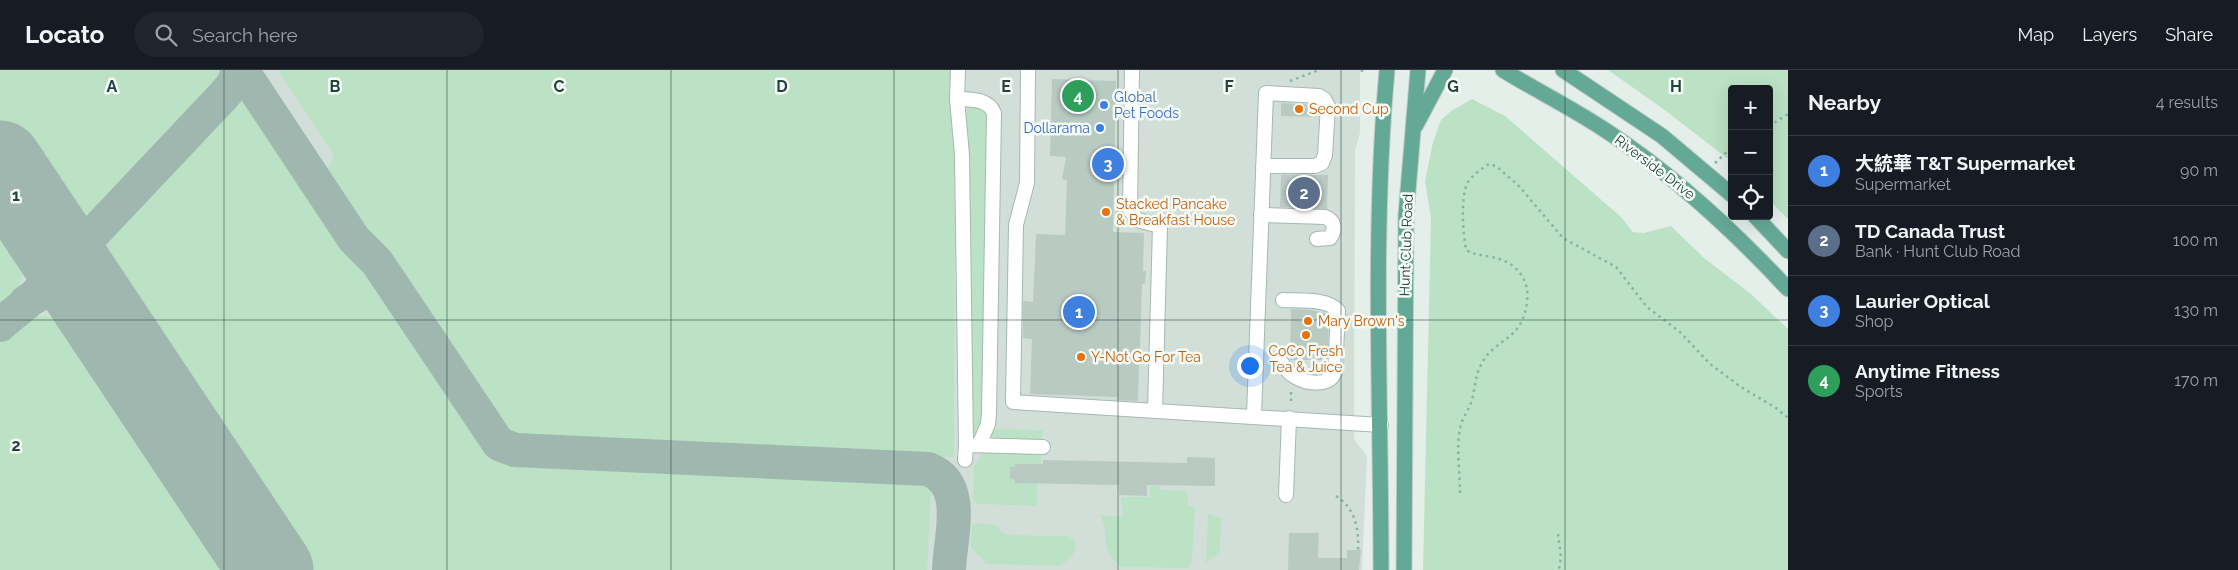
<!DOCTYPE html>
<meta charset="utf-8">
<style>
:root{--surface:#171b24;--page:#20242c;--text:#f1f3f6;--muted:#9ea1a6;--line:#363941;--accent:#ff7852}
body{margin:0;font-family:Raleway,"Noto Sans SC",sans-serif;background:var(--page);color:var(--text)}
.controls{position:absolute;right:15px;top:15px;display:grid;overflow:hidden;border-radius:5px;box-shadow:0 5px 20px #0002}
.controls button{width:45px;height:45px;display:grid;place-items:center;padding:0;border:0;border-bottom:1px solid var(--line);background:var(--surface);color:var(--text);font:25px sans-serif}
.you{position:absolute;left:1249px;top:295px;width:18px;height:18px;margin:-12px;border:4px solid #fff;border-radius:50%;background:#1a73e8;box-shadow:0 0 0 8px #1a73e833}
.badge{display:grid;place-items:center;width:32px;height:32px;border-radius:50%;background:var(--accent);color:#fff;font-size:16px;font-weight:700}
.pin{position:absolute;translate:-50% -50%;border:2px solid #fff;box-shadow:0 1px 5px #0006}
.list{margin:0;padding:0;list-style:none}
h2{display:flex;justify-content:space-between;align-items:center;height:65px;margin:0;padding:0 20px;font-size:21px}
h2 small{font-size:16px;font-weight:400;color:var(--muted)}
.list li{display:grid;grid-template-columns:32px 1fr auto;gap:15px;align-items:center;box-sizing:border-box;height:70px;padding:0 20px;border-top:1px solid var(--line)}
.list b{display:block;font-size:19px;white-space:nowrap}
.list p{margin:0;font-size:16px;white-space:nowrap;color:var(--muted)}
.list em{font-size:16px;font-style:normal;color:var(--muted)}
.icon{flex:none;width:28px;height:28px;fill:none;stroke:currentColor;stroke-width:2;stroke-linecap:round;stroke-linejoin:round}
.map{position:relative;flex:none;width:1788px;height:500px;overflow:hidden}
header{display:flex;align-items:center;gap:30px;box-sizing:border-box;height:70px;padding:0 25px;background:var(--surface);border-bottom:1px solid var(--line)}
header strong{font-size:24px}
nav{display:flex;gap:28px;margin-inline-start:auto;font-size:18px}
.search{width:350px;height:45px;background:var(--page);display:flex;align-items:center;gap:12px;box-sizing:border-box;padding:0 18px;border-radius:28px;color:var(--muted);font-size:19px}
main{display:flex}
aside{flex:1;background:var(--surface)}
.map>svg:first-child{display:block}
.built{fill:#d2dfd9}
.green{fill:#bbe2c5}
.lines{fill:none;stroke-linecap:round;stroke-linejoin:round}
.taxiway{stroke:#a0b7af;stroke-width:34}
.runway{stroke:#a0b7af;stroke-width:85}
.building{fill:#b9cac3}
.minor-casing{stroke:#a6b8b1;stroke-width:16}
.major-casing{stroke:#c1cac8;stroke-width:17}
.path{stroke:#81b6a4;stroke-width:2.5;stroke-dasharray:2.5 4;stroke-linecap:butt}
.minor{stroke:#fff;stroke-width:14}
.major{stroke:#64a996;stroke-width:15}
.grid{fill:none;stroke:#214339;stroke-width:1;stroke-opacity:0.55}
.shop-dot{fill:#3f7fe0;stroke:#f6fbf8;stroke-width:2}
.food-dot{fill:#e8710a;stroke:#f6fbf8;stroke-width:2}
.labels{text-anchor:middle;stroke-width:5;stroke-linejoin:round;paint-order:stroke}
.shop-label{font-size:14px;fill:#366cbe;stroke:#f6fbf8;text-anchor:start}
.food-label{font-size:14px;fill:#c56008;stroke:#f6fbf8;text-anchor:start}
.street-label{font-size:14px;fill:#214339;stroke:#f6fbf8}
.grid-label{font-size:16px;text-anchor:middle;font-weight:bold;fill:#214339;stroke:#f6fbf8;stroke-width:5;stroke-linejoin:round;paint-order:stroke}
</style>
<header>
<strong>Locato</strong>
<div class="search"><svg class="icon" aria-label="search" viewBox="0 0 24 24"><circle cx="10" cy="10" r="6"/><path d="M15 15l6 6"/></svg>Search here</div>
<nav><a>Map</a><a>Layers</a><a>Share</a></nav>
</header>
<main>
<div class="map">
<svg width="1788" height="500" viewBox="0 0 1788 500">
<rect width="100%" height="100%" fill="#e4efea"/>
<polygon class="built" points="0,0 1360,0 1360,63 1355,80 1354,369 1367,386 1362,500 0,500"/>
<g class="green">
<polygon points="0,0 224,0 225,5 93,149 71,159 0,53"/>
<polygon points="278,0 955,0 954,387 527,371 502,360 328,99 334,85"/>
<polygon points="1608,0 1788,0 1788,149 1769,130 1769,19 1732,19 1732,92 1662,38"/>
<polygon points="234,29 250,31 359,193 366,194 495,388 917,407 931,421 927,500 299,500 97,193 105,168"/>
<polygon points="1472,29 1505,46 1621,147 1633,162 1644,163 1671,156 1704,188 1751,224 1788,259 1788,500 1423,500 1431,148 1425,111 1433,72 1441,50 1451,41"/>
<polygon points="967,33 979,34 990,43 987,341 974,372 971,312"/>
<polygon points="0,135 30,180 16,226 0,240"/>
<polygon points="31,246 74,248 243,500 0,500 0,274"/>
<polygon points="993,359 1043,360 1042,374 992,372"/>
<polygon points="983,382 1041,382 1041,394 1015,394 1015,397 1010,398 1010,409 1015,410 1015,413 1037,413 1037,436 978,434 973,430 974,397"/>
<path d="M1150,416h10v4l27,1 1,14 7,2 -3,53 -4,8 -66,-1c-28,-23 -9,-28 -22,-52l23,2 -2,-20h29z"/>
<polygon points="1208,444 1221,448 1220,482 1206,493"/>
<polygon points="979,453 995,455 1005,465 1068,466 1075,471 1075,481 1071,487 1060,496 987,494 971,478 972,456"/>
</g>
<g class="lines">
<g class="taxiway">
<path d="M242,0l112,169 23,23 122,182 16,6 413,19c40,15 22,67 21,101"/>
<path d="M0,99c17,25 66,83 46,114 -11,16 -32,29 -46,42"/>
<path d="M26,232c27,-19 54,-11 73,15"/>
<polyline points="132,297 164,346"/>
<polyline points="151,314 83,210 79,188 90,167 225,24 234,13 238,0"/>
</g>
<polyline class="runway" points="0,93 271,500"/>
</g>
<g class="building">
<polygon points="1052,9 1116,11 1113,162 1144,163 1143,201 1146,201 1145,214 1142,214 1140,282 1143,282 1142,295 1139,295 1138,331 1117,330 1117,327 1030,324 1032,269 1023,268 1023,231 1033,232 1036,164 1065,165 1067,110 1062,109 1066,87 1050,86"/>
<polygon points="1281,33 1316,35 1316,47 1281,46"/>
<polygon points="1281,105 1328,105 1327,139 1280,137"/>
<polygon points="1291,239 1312,240 1329,244 1327,290 1290,290"/>
<polygon points="1187,387 1215,388 1215,416 1147,415 1147,426 1119,425 1119,415 1015,413 1015,410 1010,409 1010,397 1015,397 1015,394 1043,394 1043,390 1187,393"/>
<polygon points="1289,463 1319,463 1318,488 1347,488 1347,480 1361,480 1359,500 1288,500"/>
</g>
<g class="lines">
<defs>
<g id="minor">
<polyline points="958,0 957,29 962,85 966,375 1043,377"/>
<polyline points="1028,0 1027,113 1016,155 1013,332 1381,355"/>
<polyline points="1132,0 1130,140 1137,150 1160,156 1155,341"/>
<path d="M957,29c14,1 31,-1 37,14l-5,300 -1,11 -9,21"/>
<path d="M1261,145l64,2c10,4 11,12 5,21l-13,1"/>
<path d="M1281,292c3,4 7,11 13,14 12,8 35,11 41,-4l3,-61c-10,-13 -39,-10 -55,-11"/>
<polyline points="1254,345 1266,23 1319,26 1324,29 1328,36 1325,85 1322,93 1315,96 1263,96"/>
<polyline points="965,390 966,375"/>
<polyline points="1286,425 1289,348"/>
</g>
<g id="major">
<path d="M1503,0c34,21 71,39 105,62 67,44 125,98 180,157"/>
<polyline points="1563,0 1662,66 1732,125"/>
<polyline points="1416,55 1445,0"/>
<polyline points="1755,146 1788,181"/>
<path d="M1381,500c0,-167 -9,-334 6,-500"/>
<polyline points="1404,500 1406,145 1418,0"/>
</g>
</defs>
<use href="#minor" class="minor-casing"/>
<use href="#major" class="major-casing"/>
<g class="path">
<polyline points="1361,0 1366,4"/>
<polyline points="1290,11 1319,0"/>
<polyline points="1769,56 1788,44"/>
<polyline points="1715,93 1732,77"/>
<polyline points="1291,331 1291,320"/>
<path d="M1460,423c0,-20 -4,-46 0,-65 2,-10 9,-18 12,-28 3,-11 3,-23 8,-33 13,-30 43,-24 47,-66 1,-9 0,-17 -5,-25 -17,-26 -47,-16 -56,-27 -3,-14 -6,-54 2,-67 4,-6 14,-14 21,-18l7,2 22,19 45,53 53,29 31,40 33,25 30,32 31,23 35,21 12,10"/>
<path d="M1336,426c19,12 23,32 22,54"/>
<polyline points="1558,464 1561,487 1559,500"/>
</g>
<use href="#minor" class="minor"/>
<use href="#major" class="major"/>
</g>
<path class="grid" d="M224,0v500M447,0v500M671,0v500M894,0v500M1118,0v500M1341,0v500M1565,0v500M0,250h1788"/>
<g class="shop-dot">
<circle cx="1104" cy="35" r="5"/>
<circle cx="1100" cy="58" r="5"/>
</g>
<g class="food-dot">
<circle cx="1299" cy="39" r="5"/>
<circle cx="1106" cy="142" r="5"/>
<circle cx="1308" cy="251" r="5"/>
<circle cx="1306" cy="265" r="5"/>
<circle cx="1081" cy="287" r="5"/>
</g>
<g class="labels">
<g class="shop-label">
<text x="1114" y="32">Global<tspan x="1114" dy="16">Pet Foods</tspan></text>
<text x="1090" y="63" text-anchor="end">Dollarama</text>
</g>
<g class="food-label">
<text x="1309" y="44">Second Cup</text>
<text x="1116" y="139">Stacked Pancake<tspan x="1116" dy="16">&amp; Breakfast House</tspan></text>
<text x="1318" y="256">Mary Brown's</text>
<text x="1306" y="286" text-anchor="middle">CoCo Fresh<tspan x="1306" dy="16">Tea &amp; Juice</tspan></text>
<text x="1091" y="292">Y-Not Go For Tea</text>
</g>
<g class="street-label">
<text transform="translate(1655 97) rotate(37)" y="5">Riverside Drive</text>
<text transform="translate(1406 175) rotate(-88)" y="5">Hunt Club Road</text>
</g>
</g>
<g class="grid-label">
<text x="112" y="22">A</text>
<text x="335" y="22">B</text>
<text x="559" y="22">C</text>
<text x="782" y="22">D</text>
<text x="1006" y="22">E</text>
<text x="1229" y="22">F</text>
<text x="1453" y="22">G</text>
<text x="1676" y="22">H</text>
<text x="16" y="131">1</text>
<text x="16" y="381">2</text>
</g>
</svg>
<div class="controls">
<button>+</button>
<button>−</button>
<button><svg class="icon" aria-label="locate" viewBox="0 0 24 24"><circle cx="12" cy="12" r="6"/><path d="M12 2v4M12 18v4M2 12h4M18 12h4"/></svg></button>
</div>
<div class="you"></div>
<div class="pin badge" style="left:1079px;top:242px;background:#3f7fe0">1</div>
<div class="pin badge" style="left:1304px;top:123px;background:#5c6f8a">2</div>
<div class="pin badge" style="left:1108px;top:94px;background:#3f7fe0">3</div>
<div class="pin badge" style="left:1078px;top:26px;background:#2e9e5b">4</div>
</div>
<aside>
<h2>Nearby<small>4 results</small></h2>
<ul class="list">
<li><span class="badge" style="background:#3f7fe0">1</span><div><b>大統華 T&amp;T Supermarket</b><p>Supermarket</p></div><em>90 m</em></li>
<li><span class="badge" style="background:#5c6f8a">2</span><div><b>TD Canada Trust</b><p>Bank · Hunt Club Road</p></div><em>100 m</em></li>
<li><span class="badge" style="background:#3f7fe0">3</span><div><b>Laurier Optical</b><p>Shop</p></div><em>130 m</em></li>
<li><span class="badge" style="background:#2e9e5b">4</span><div><b>Anytime Fitness</b><p>Sports</p></div><em>170 m</em></li>
</ul>
</aside>
</main>
